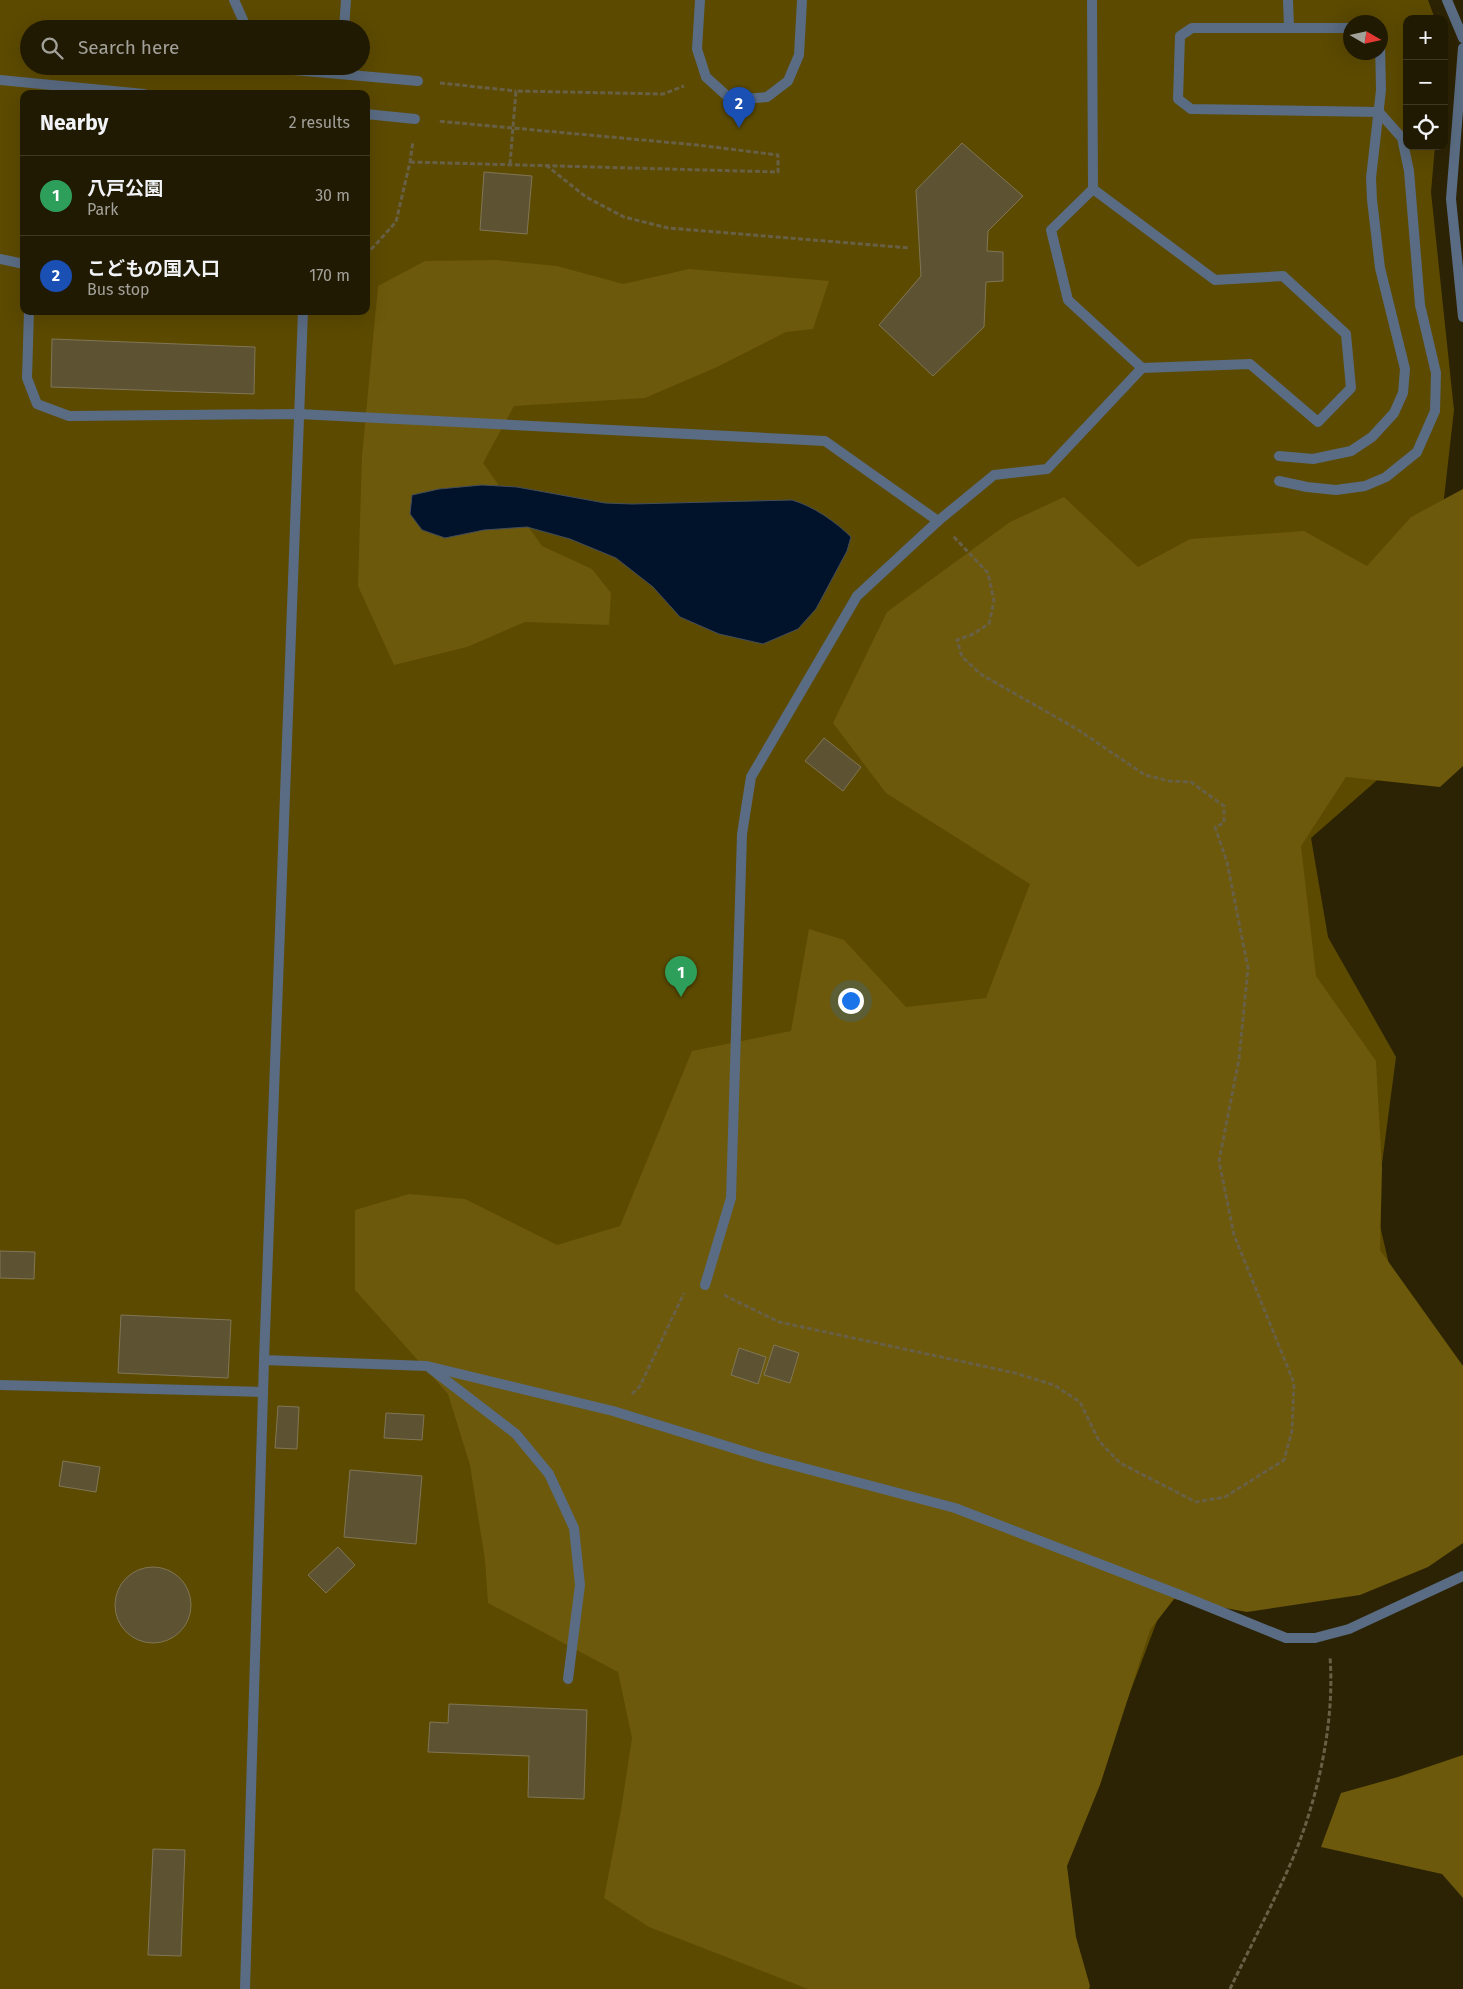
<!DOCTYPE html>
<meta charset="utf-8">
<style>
:root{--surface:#211a03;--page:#29230d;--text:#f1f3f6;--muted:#a2a19a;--line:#3e3825;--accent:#86bbfb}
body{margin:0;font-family:"Fira Sans","Noto Sans JP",sans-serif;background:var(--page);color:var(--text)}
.controls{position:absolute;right:15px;top:15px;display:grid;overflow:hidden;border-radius:10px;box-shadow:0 5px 20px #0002}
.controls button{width:45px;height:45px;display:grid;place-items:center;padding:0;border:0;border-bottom:1px solid var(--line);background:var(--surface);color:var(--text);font:25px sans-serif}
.compass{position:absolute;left:1343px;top:15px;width:45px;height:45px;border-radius:50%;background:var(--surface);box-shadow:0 5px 20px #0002;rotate:99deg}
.you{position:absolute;left:850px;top:1000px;width:18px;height:18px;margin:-12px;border:4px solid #fff;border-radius:50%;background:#1a73e8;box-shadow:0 0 0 8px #1a73e833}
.badge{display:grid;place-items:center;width:32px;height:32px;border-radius:50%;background:var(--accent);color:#fff;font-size:16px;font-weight:700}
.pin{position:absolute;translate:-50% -41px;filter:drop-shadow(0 1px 2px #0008)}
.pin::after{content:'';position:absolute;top:26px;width:18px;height:15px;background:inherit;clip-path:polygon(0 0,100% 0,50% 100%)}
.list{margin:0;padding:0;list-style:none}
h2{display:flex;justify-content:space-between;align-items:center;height:65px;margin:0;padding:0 20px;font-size:21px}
h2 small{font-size:16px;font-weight:400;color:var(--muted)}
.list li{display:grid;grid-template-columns:32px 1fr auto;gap:15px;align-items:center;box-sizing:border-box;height:80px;padding:0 20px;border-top:1px solid var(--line)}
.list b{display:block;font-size:19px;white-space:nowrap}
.list p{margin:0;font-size:16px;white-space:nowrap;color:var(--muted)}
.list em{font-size:16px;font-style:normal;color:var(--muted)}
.icon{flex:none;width:28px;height:28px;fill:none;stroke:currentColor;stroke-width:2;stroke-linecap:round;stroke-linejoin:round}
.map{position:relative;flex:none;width:1463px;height:1989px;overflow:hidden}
.search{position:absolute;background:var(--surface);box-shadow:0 5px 20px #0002;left:20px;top:20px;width:350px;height:55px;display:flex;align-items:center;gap:12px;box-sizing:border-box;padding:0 18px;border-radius:28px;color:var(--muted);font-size:19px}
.panel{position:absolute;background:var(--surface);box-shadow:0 5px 20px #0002;left:20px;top:90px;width:350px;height:225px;border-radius:10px}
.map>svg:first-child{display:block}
.green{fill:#5c4a00;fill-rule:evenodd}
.forest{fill:#6d590b}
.water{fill:#01132b;stroke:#444e5a}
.building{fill:#5d5333;stroke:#807655}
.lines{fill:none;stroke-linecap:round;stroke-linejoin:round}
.path{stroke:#686046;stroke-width:3;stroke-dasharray:5 2.5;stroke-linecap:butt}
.service{stroke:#5a6c83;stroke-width:10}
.minor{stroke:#5a6c83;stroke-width:10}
</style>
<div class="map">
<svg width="1463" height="1989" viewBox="0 0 1463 1989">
<rect width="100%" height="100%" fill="#2c2304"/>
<path class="green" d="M0,0h1428l7,19h-28v127h28l-4,46 23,218 -12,106 -35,238 -96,84 17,99 68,120 -20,152 35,148 -237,219 -110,291 12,122h-1076zM1350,22h30v30h-30zM29,29h332v37h-332zM24,94h342v217h-342z"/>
<g class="forest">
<polygon points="496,260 557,266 623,284 689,269 829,281 813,329 786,332 717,367 645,398 514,406 483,463 542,546 592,569 611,593 609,625 525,622 467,647 394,665 358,586 362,456 378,286 425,261"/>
<polygon points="1463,489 1463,766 1440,787 1346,777 1301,846 1316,976 1376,1061 1382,1169 1380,1250 1463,1366 1463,1543 1428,1567 1360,1595 1247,1612 1174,1599 1150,1630 1100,1785 1067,1866 1076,1937 1090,1986 1089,1989 808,1989 649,1927 604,1898 621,1810 632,1738 618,1672 488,1603 485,1560 470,1465 448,1394 355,1290 355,1210 409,1194 465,1199 557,1245 620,1226 692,1051 791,1031 809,929 844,940 906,1007 986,998 1030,884 886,793 833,723 887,612 1010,522 1064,497 1138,567 1190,539 1304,531 1367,566 1411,517"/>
<polygon points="1463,1755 1463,1898 1442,1874 1321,1847 1341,1793 1398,1777"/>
</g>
<path class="water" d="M482,485l35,2 88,16 27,1 160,-4c21,6 44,22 59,37l-4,14 -31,58 -18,20 -35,15 -44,-10 -39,-17 -27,-30 -37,-29 -46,-19 -43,-12 -43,3 -39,8 -23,-8 -12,-16 2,-19 27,-6z"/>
<g class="building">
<polygon points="962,143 1023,196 988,231 987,251 1003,252 1003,281 986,282 984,327 933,376 879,325 921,276 916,190"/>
<polygon points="484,172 532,176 527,234 480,230"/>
<polygon points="52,339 255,347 254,394 51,387"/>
<polygon points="824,738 861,767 843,791 805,761"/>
<polygon points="0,1251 35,1252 34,1279 0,1278"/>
<polygon points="121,1315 231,1320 228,1378 118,1373"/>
<polygon points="774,1345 799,1353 790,1383 764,1375"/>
<polygon points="739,1348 766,1357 758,1384 731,1375"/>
<polygon points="278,1406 299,1407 297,1449 275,1448"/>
<polygon points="386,1413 424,1415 422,1440 384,1438"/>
<polygon points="63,1461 100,1467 96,1492 59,1486"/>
<polygon points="350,1470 422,1476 416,1544 344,1537"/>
<polygon points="338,1547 355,1565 326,1593 308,1575"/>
<circle cx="153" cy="1605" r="38"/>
<polygon points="449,1704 587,1710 584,1799 528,1797 529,1756 428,1752 430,1722 448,1723"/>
<polygon points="153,1849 185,1850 181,1956 148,1955"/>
</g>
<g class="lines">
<g class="path">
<polyline points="440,83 516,91"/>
<polyline points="410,162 778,172 778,155 697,145 437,121"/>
<polyline points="510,164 516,91 663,94 684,86"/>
<polyline points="546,165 586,197 624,217 668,228 910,248"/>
<polyline points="366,255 396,222 410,162 413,141"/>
<polyline points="724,1295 779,1322 1015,1373 1054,1385 1080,1402 1099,1441 1120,1463 1196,1502 1225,1497 1284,1460 1292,1431 1294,1383 1234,1235 1219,1161 1239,1059 1248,968 1227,862 1215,827 1224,823 1224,806 1191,782 1169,781 1145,775 1077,729 982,675 962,657 957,640 971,635 989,624 994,601 988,573 953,536"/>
<polyline points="632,1394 640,1386 684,1293"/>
<path d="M1230,1989c21,-44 44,-87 63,-131 25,-60 42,-136 37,-201"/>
</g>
<g class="service">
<polyline points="234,0 247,29"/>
<polyline points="700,0 697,49 706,77 727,96 746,99 767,97 788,81 799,55 802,0"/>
<polyline points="1092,0 1093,189 1051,230 1068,300 1142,368 1250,364 1318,422 1351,388 1346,334 1283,276 1215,280 1093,189"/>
<polyline points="1288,0 1289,27"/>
<polyline points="344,29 346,0"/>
<polyline points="269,66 271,68 418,81"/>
<polyline points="0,80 144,94"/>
<polyline points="366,114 415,119"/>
<polyline points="0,259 24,264"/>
<polyline points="29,311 27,378 37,404 69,416 299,414 825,441 938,521"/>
<polyline points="1279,456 1313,459 1351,451 1372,437 1394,413 1403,393 1405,369 1380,268 1372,200 1371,178 1381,90 1380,41"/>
<polyline points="1279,481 1307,487 1336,490 1365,486 1386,477 1417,452 1435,411 1436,373 1420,305 1409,171 1402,138 1379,112 1191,109 1178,99 1180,36 1192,28 1350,28"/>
<polyline points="705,1285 731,1198 742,834 751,777 857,596 938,521 994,475 1047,469 1142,368"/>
<polyline points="264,1360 427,1366 613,1411 762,1457 955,1508 1180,1595"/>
<polyline points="430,1368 516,1434 549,1474 574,1528 580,1585 568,1679"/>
<polyline points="0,1385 263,1392"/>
<polyline points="245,1989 264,1360 303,311"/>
</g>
<g class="minor">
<polyline points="1447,0 1463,38"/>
<polyline points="1463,48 1451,199 1463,317"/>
<polyline points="1180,1595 1286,1638 1315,1638 1349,1629 1463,1576"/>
</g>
</g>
</svg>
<div class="controls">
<button>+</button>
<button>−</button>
<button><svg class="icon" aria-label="locate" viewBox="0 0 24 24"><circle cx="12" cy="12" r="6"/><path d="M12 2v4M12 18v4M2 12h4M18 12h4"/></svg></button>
</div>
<svg class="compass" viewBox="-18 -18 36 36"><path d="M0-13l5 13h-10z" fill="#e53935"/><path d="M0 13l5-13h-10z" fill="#a2a19a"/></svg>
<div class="you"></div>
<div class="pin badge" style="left:681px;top:997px;background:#2e9e5b">1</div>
<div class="pin badge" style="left:739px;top:128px;background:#1a4fb4">2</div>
<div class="search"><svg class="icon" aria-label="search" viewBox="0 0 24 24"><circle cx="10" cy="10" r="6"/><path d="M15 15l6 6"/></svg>Search here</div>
<section class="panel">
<h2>Nearby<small>2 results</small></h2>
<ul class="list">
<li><span class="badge" style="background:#2e9e5b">1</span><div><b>八戸公園</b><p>Park</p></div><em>30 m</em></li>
<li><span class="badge" style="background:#1a4fb4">2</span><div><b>こどもの国入口</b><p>Bus stop</p></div><em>170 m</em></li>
</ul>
</section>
</div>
